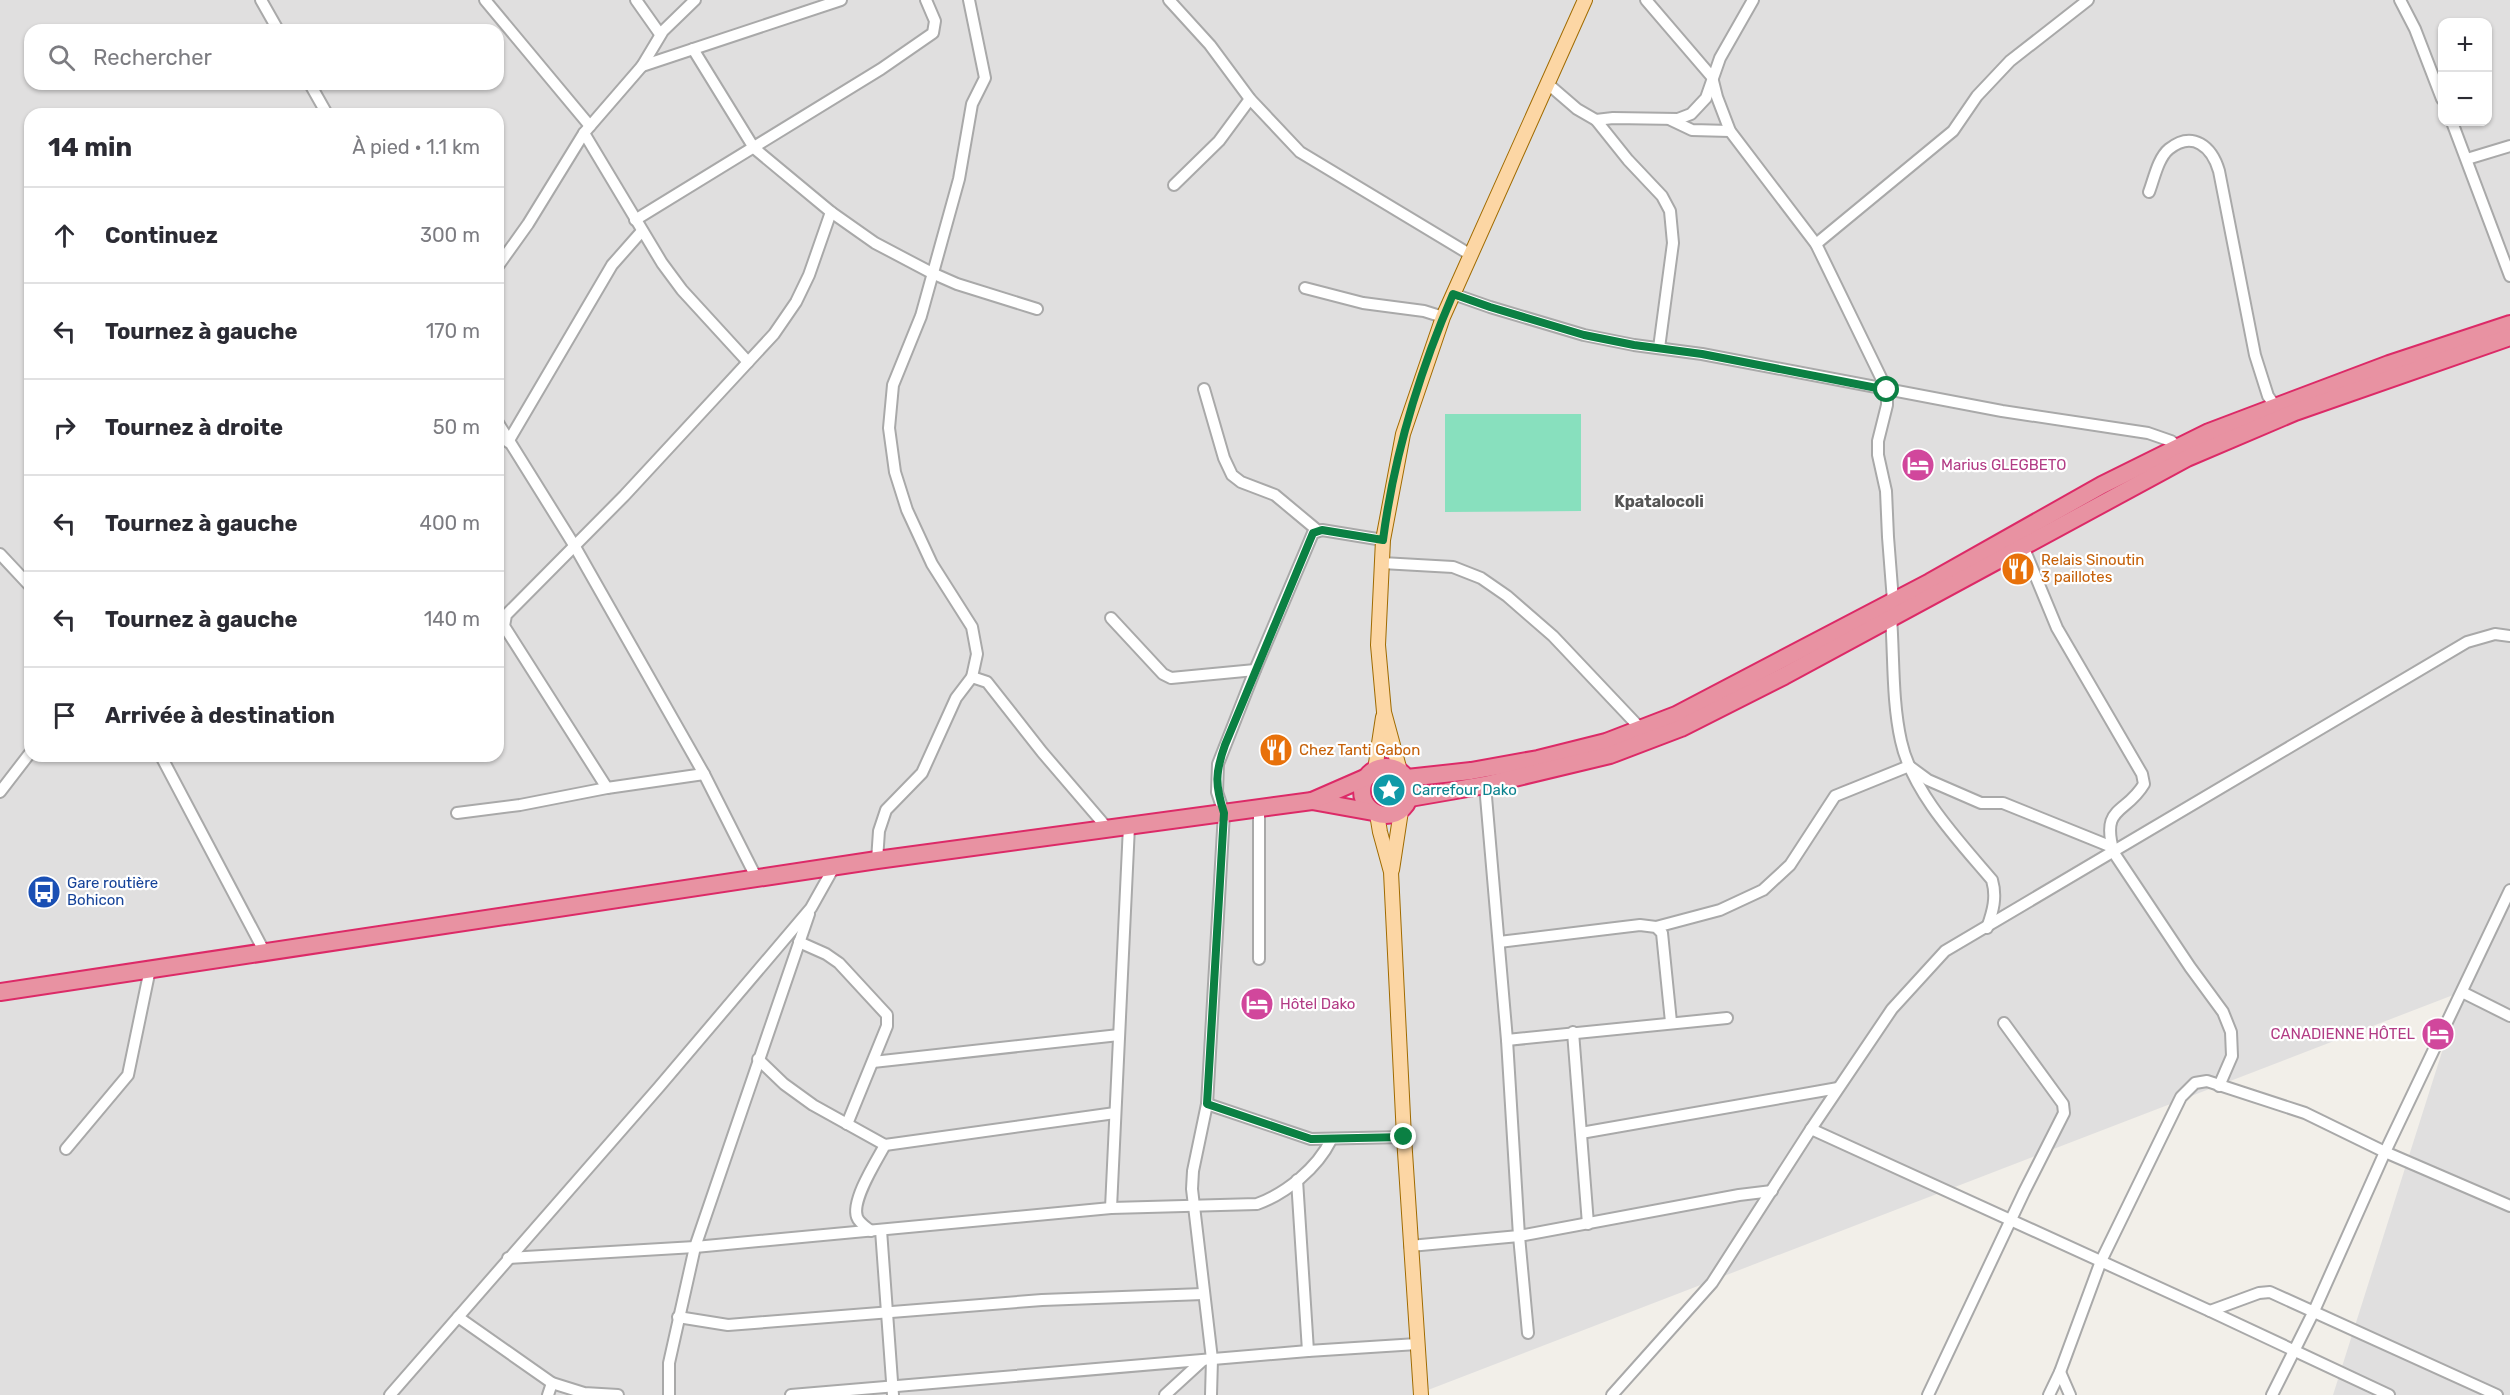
<!DOCTYPE html>
<html lang="fr">
<meta charset="utf-8">
<style>
:root{--surface:#fff;--page:#f2f2f3;--text:#2b2b33;--muted:#7c7c81;--line:#e1e1e2}
body{margin:0;font-family:Rubik,sans-serif;background:var(--page);color:var(--text)}
.controls{position:absolute;right:18px;top:18px;display:grid;overflow:hidden;border-radius:12px;box-shadow:0 2px 4px #0004}
.controls button{width:54px;height:54px;display:grid;place-items:center;padding:0;border:0;border-bottom:2px solid var(--line);background:var(--surface);color:var(--text);font:30px sans-serif}
.stop{position:absolute;width:18px;height:18px;margin:-14px;border:4px solid #0b8043;border-radius:50%;background:#fff}
.stop.end{background:#0b8043;border-color:#fff;box-shadow:0 2px 6px #0008}
.list{margin:0;padding:0;list-style:none}
h2{display:flex;justify-content:space-between;align-items:center;height:78px;margin:0;padding:0 24px;font-size:26px}
h2 small{font-size:20px;font-weight:400;color:var(--muted)}
.list li{display:grid;grid-template-columns:39px 1fr auto;gap:18px;align-items:center;box-sizing:border-box;height:96px;padding:0 24px;border-top:2px solid var(--line)}
.list b{display:block;font-size:22px;white-space:nowrap}
.list em{font-size:20px;font-style:normal;color:var(--muted)}
.icon{flex:none;width:33px;height:33px;fill:none;stroke:currentColor;stroke-width:2;stroke-linecap:round;stroke-linejoin:round}
.map{position:relative;flex:none;width:2510px;height:1395px;overflow:hidden}
.search{position:absolute;background:var(--surface);box-shadow:0 2px 4px #0004;left:24px;top:24px;width:480px;height:66px;display:flex;align-items:center;gap:15px;box-sizing:border-box;padding:0 21px;border-radius:18px;color:var(--muted);font-size:22px}
.panel{position:absolute;background:var(--surface);box-shadow:0 2px 4px #0004;left:24px;top:108px;width:480px;height:654px;border-radius:18px}
.map>svg:first-child{display:block}
.residential{fill:#e0dfdf;fill-rule:evenodd}
.pitch{fill:#88e0be}
.lines{fill:none;stroke-linecap:round;stroke-linejoin:round}
.minor-casing{stroke:#a9a9a9;stroke-width:14}
.major-casing{stroke:#a06b00;stroke-width:16}
.highway-casing{stroke:#dc2a67;stroke-width:20}
.minor{stroke:#fff;stroke-width:10}
.major{stroke:#fcd6a4;stroke-width:14}
.highway{stroke:#e892a2;stroke-width:16}
.route{stroke:#0b8043;stroke-width:8}
.labels{text-anchor:middle;stroke-width:4.5;stroke-linejoin:round;paint-order:stroke}
.hotel-label{font-size:15px;fill:#b23c85;stroke:#fff;text-anchor:start}
.food-label{font-size:15px;fill:#c56008;stroke:#fff;text-anchor:start}
.culture-label{font-size:15px;fill:#0d838f;stroke:#fff;text-anchor:start}
.transit-label{font-size:15px;fill:#164399;stroke:#fff;text-anchor:start}
.neighbourhood-label{font-size:16px;font-weight:bold;fill:#555;stroke:#fff}
</style>
<div class="map">
<svg width="2510" height="1395" viewBox="0 0 2510 1395">
<rect width="100%" height="100%" fill="#f2efe9"/>
<path class="residential" d="M0,0h2510v1395h-177l128,-403 -1046,403h-1415zM2442,22h46v100h-46zM30,30h468v54h-468zM30,114h468v642h-468z"/>
<polygon class="pitch" points="1445,414 1581,414 1581,511 1445,512"/>
<g class="lines">
<defs>
<g id="minor">
<polyline points="261,0 278,30"/>
<polyline points="485,0 590,126"/>
<polyline points="636,0 660,34"/>
<polyline points="969,0 985,78 972,104 959,179 921,316 893,385 889,428 895,472 907,510 932,564 972,627 977,654 972,677"/>
<polyline points="1169,0 1210,45 1250,99 1300,152 1471,255"/>
<polyline points="1646,0 1712,77 1717,97 1730,131 1816,244 1887,390 1887,405 1878,441 1878,455 1886,491 1888,537 1893,601"/>
<polyline points="2400,0 2415,29 2442,99"/>
<polyline points="693,49 754,148 831,212 875,243 932,273 957,284 1037,309"/>
<polyline points="642,66 841,0"/>
<polyline points="310,84 327,114"/>
<polyline points="1548,84 1577,109 1596,120 1628,160 1662,196 1670,211 1673,243 1659,348"/>
<polyline points="1596,120 1613,118 1678,119 1691,114 1706,98 1720,58 1753,0"/>
<polyline points="1671,120 1692,130 1730,131"/>
<polyline points="2452,122 2510,276"/>
<polyline points="584,133 662,263 682,290 748,362"/>
<polyline points="2467,159 2510,146"/>
<polyline points="1174,185 1219,141 1250,99"/>
<path d="M2149,192c5,-13 9,-34 20,-43 24,-19 43,-2 50,22l36,184 13,41 8,11"/>
<polyline points="635,220 881,69 933,33 935,21 926,0"/>
<polyline points="1816,244 1953,131 1977,96 2010,61 2088,0"/>
<polyline points="498,266 528,224 584,133 642,66 663,31 695,0"/>
<polyline points="1305,288 1363,303 1424,311 1443,317"/>
<polyline points="1453,294 1490,307 1584,335 1634,345 1702,354 2002,411 2148,433 2171,441 2181,449"/>
<polyline points="1204,389 1224,458 1232,475 1241,482 1275,495 1317,530"/>
<polyline points="498,423 574,545 704,774 757,879"/>
<polyline points="508,442 612,265 642,231"/>
<path d="M2023,546l34,82 85,146 2,10c-18,31 -44,21 -30,69l76,114 33,45 8,20 1,24 -13,30"/>
<polyline points="0,554 30,586"/>
<polyline points="1382,563 1453,567 1481,578 1507,596 1553,636 1641,729"/>
<path d="M1891,617c3,40 1,84 10,124 11,51 58,100 91,139 5,17 1,31 -5,48"/>
<polyline points="1111,618 1163,674 1171,678 1255,670"/>
<polyline points="161,756 264,951"/>
<polyline points="1485,785 1507,1040 1519,1236 1528,1333"/>
<polyline points="607,788 504,626 506,615 624,496 774,334 796,302 809,275 831,212"/>
<polyline points="0,792 30,753"/>
<polyline points="457,813 520,805 607,788 704,774"/>
<polyline points="877,860 879,831 886,810 922,773 956,698 972,677 987,682 1042,752 1108,829"/>
<polyline points="1656,927 1720,910 1763,890 1790,865 1835,796 1909,766 1928,780 1981,803 2003,803 2112,847"/>
<polyline points="799,942 826,954 839,963 887,1015 887,1026 847,1124"/>
<polyline points="1499,942 1640,925 1656,927 1662,933 1671,1022"/>
<polyline points="1259,959 1259,808"/>
<polyline points="2462,992 2510,1016"/>
<polyline points="1573,1032 1588,1224"/>
<polyline points="1507,1040 1727,1018"/>
<polyline points="758,1059 784,1084 813,1105 885,1145 1115,1113"/>
<polyline points="873,1062 1119,1035"/>
<polyline points="1207,1104 1311,1139 1404,1137"/>
<polyline points="1581,1133 1838,1088"/>
<polyline points="66,1149 128,1075 150,969"/>
<polyline points="1297,1180 1308,1351"/>
<polyline points="1111,1208 1129,826"/>
<polyline points="881,1230 893,1395"/>
<path d="M871,1231c-5,-4 -12,-8 -14,-14 -6,-17 20,-57 28,-72"/>
<polyline points="1410,1246 1519,1236 1739,1195 1772,1191"/>
<path d="M508,1258l187,-11 416,-39 146,-4c30,-11 60,-36 74,-64"/>
<polyline points="2210,1311 2259,1293 2270,1292 2497,1395"/>
<polyline points="458,1317 552,1383 584,1393 618,1395"/>
<polyline points="678,1317 728,1325 1042,1300 1203,1294"/>
<polyline points="2060,1372 2070,1395"/>
<polyline points="390,1395 659,1087 811,908 834,867"/>
<polyline points="548,1395 552,1383"/>
<polyline points="669,1395 669,1363 695,1247 809,914"/>
<polyline points="791,1395 1308,1351 1417,1344"/>
<polyline points="1165,1395 1202,1361"/>
<polyline points="1211,1395 1212,1359 1192,1189 1193,1171 1207,1104 1224,813 1217,792 1218,764 1255,670 1313,533 1322,530 1383,540"/>
<polyline points="1612,1395 1712,1283 1811,1129"/>
<polyline points="1928,1395 2024,1192 2064,1113 2063,1104 2004,1023"/>
<polyline points="2049,1395 2060,1372 2101,1261 2181,1097 2195,1083 2207,1081 2305,1113 2385,1152 2510,1206"/>
<polyline points="2272,1395 2314,1311 2385,1152 2510,890"/>
<polyline points="2389,1395 2210,1311 1811,1129 1892,1009 1945,951 2467,642 2495,634 2510,636"/>
</g>
<g id="major">
<polyline points="1375,770 1383,717"/>
<polyline points="1400,771 1384,712 1378,645 1383,540 1403,434 1443,317 1585,0"/>
<polyline points="1377,814 1380,832 1391,872 1404,1137 1421,1395"/>
<polyline points="1392,870 1401,811"/>
</g>
<g id="highway">
<circle cx="1386" cy="791" r="24"/>
<polyline points="1407,778 1471,771 1538,759 1606,742 1676,715 1930,582 2102,485 2209,432 2389,364 2510,324"/>
<polyline points="1410,798 1485,785 1610,755 1681,728 1784,676 2187,458 2295,412 2510,337"/>
<polyline points="1312,801 1373,812"/>
<polyline points="0,992 877,860 1312,801 1367,777"/>
</g>
</defs>
<use href="#minor" class="minor-casing"/>
<use href="#major" class="major-casing"/>
<use href="#highway" class="highway-casing"/>
<use href="#minor" class="minor"/>
<use href="#major" class="major"/>
<use href="#highway" class="highway"/>
</g>
<g class="lines">
<path class="route" d="M1404,1137l-93,2 -104,-35 17,-291c-9,-28 -9,-40 1,-68l88,-212 9,-3 61,10c11,-85 36,-167 70,-246l37,13 94,28 50,10 68,9 185,36"/>
</g>
<defs>
<symbol id="hotel-disc" viewBox="-11 -11 22 22"><circle r="9.5" fill="#d1479c" stroke="#fff"/><path d="M-6-4.5h1.5V1H6V5H4.5V3h-9V5H-6ZM-4 0a1.8 1.8 0 1 1 3.6 0ZM.5 0V-2.5h3Q6-2.5 6 0Z" fill="#fff"/></symbol>
<symbol id="restaurant-disc" viewBox="-11 -11 22 22"><circle r="9.5" fill="#e8710a" stroke="#fff"/><path d="M-5-6h1v4h1v-4h1v4h1v-4h1v5L-1.5 .5V6h-2V.5L-5-1ZM5-6V6H3V1.5H1.5Q1.5-4 5-6Z" fill="#fff"/></symbol>
<symbol id="sight-disc" viewBox="-11 -11 22 22"><circle r="9.5" fill="#0f9aa8" stroke="#fff"/><path d="M0-6L1.8-2.2L6-1.7L2.9 1.2L3.7 5.4L0 3.3L-3.7 5.4L-2.9 1.2L-6-1.7L-1.8-2.2Z" fill="#fff"/></symbol>
<symbol id="bus-disc" viewBox="-11 -11 22 22"><circle r="9.5" fill="#1a4fb4" stroke="#fff"/><path d="M-5-6H5V4H4V6H2V4H-2V6H-4V4H-5ZM-3.5-4V0h7V-4ZM-3.5 1.2v1.5H-2V1.2ZM2 1.2v1.5H3.5V1.2Z" fill="#fff"/></symbol>
</defs>
<g fill-rule="evenodd">
<use href="#hotel-disc" x="1899" y="446" width="38" height="38"/>
<use href="#restaurant-disc" x="1999" y="550" width="38" height="38"/>
<use href="#restaurant-disc" x="1257" y="731" width="38" height="38"/>
<use href="#sight-disc" x="1370" y="771" width="38" height="38"/>
<use href="#bus-disc" x="25" y="873" width="38" height="38"/>
<use href="#hotel-disc" x="1238" y="985" width="38" height="38"/>
<use href="#hotel-disc" x="2419" y="1015" width="38" height="38"/>
</g>
<g class="labels">
<g class="hotel-label">
<text x="1941" y="470">Marius GLEGBETO</text>
<text x="1280" y="1009">Hôtel Dako</text>
<text x="2415" y="1039" text-anchor="end">CANADIENNE HÔTEL</text>
</g>
<g class="food-label">
<text x="2041" y="565">Relais Sinoutin<tspan x="2041" dy="17">3 paillotes</tspan></text>
<text x="1299" y="755">Chez Tanti Gabon</text>
</g>
<g class="culture-label">
<text x="1412" y="795">Carrefour Dako</text>
</g>
<g class="transit-label">
<text x="67" y="888">Gare routière<tspan x="67" dy="17">Bohicon</tspan></text>
</g>
<g class="neighbourhood-label">
<text x="1659" y="507">Kpatalocoli</text>
</g>
</g>
</svg>
<div class="controls">
<button>+</button>
<button>−</button>
</div>
<div class="stop" style="left:1887px;top:390px"></div>
<div class="stop end" style="left:1404px;top:1137px"></div>
<div class="search"><svg class="icon" aria-label="search" viewBox="0 0 24 24"><circle cx="10" cy="10" r="6"/><path d="M15 15l6 6"/></svg>Rechercher</div>
<section class="panel">
<h2>14 min<small>À pied · 1.1 km</small></h2>
<ul class="list">
<li><svg class="icon" aria-label="ahead" viewBox="0 0 24 24"><path d="M12 20V5M6 11l6-6 6 6"/></svg><div><b>Continuez</b></div><em>300 m</em></li>
<li><svg class="icon" aria-label="left" viewBox="0 0 24 24"><path d="M17 20v-9H6M10 6l-5 5 5 5"/></svg><div><b>Tournez à gauche</b></div><em>170 m</em></li>
<li><svg class="icon" aria-label="right" viewBox="0 0 24 24"><path d="M7 20v-9h11M14 6l5 5-5 5"/></svg><div><b>Tournez à droite</b></div><em>50 m</em></li>
<li><svg class="icon" aria-label="left" viewBox="0 0 24 24"><path d="M17 20v-9H6M10 6l-5 5 5 5"/></svg><div><b>Tournez à gauche</b></div><em>400 m</em></li>
<li><svg class="icon" aria-label="left" viewBox="0 0 24 24"><path d="M17 20v-9H6M10 6l-5 5 5 5"/></svg><div><b>Tournez à gauche</b></div><em>140 m</em></li>
<li><svg class="icon" aria-label="arrive" viewBox="0 0 24 24"><path d="M6 21V4h12l-3 4 3 4H6"/></svg><div><b>Arrivée à destination</b></div></li>
</ul>
</section>
</div>
